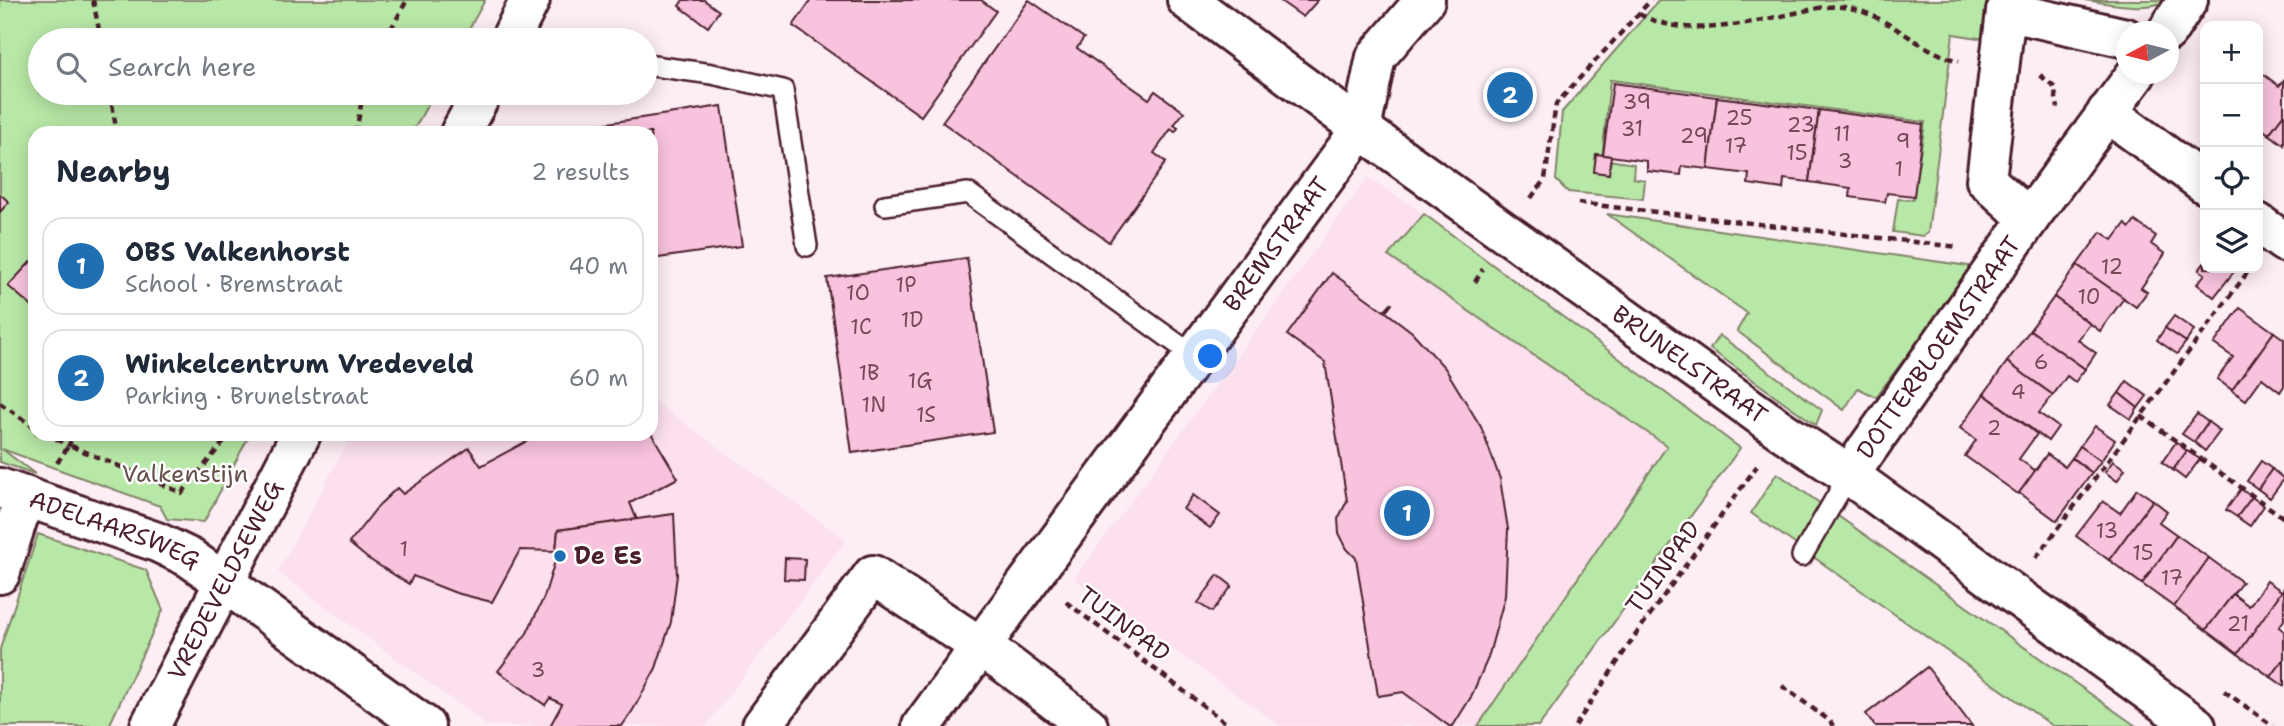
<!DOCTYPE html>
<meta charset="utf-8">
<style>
:root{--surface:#fff;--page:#f6f6f7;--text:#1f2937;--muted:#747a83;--line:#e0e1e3;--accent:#1f6fb2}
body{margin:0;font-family:"Shantell Sans",sans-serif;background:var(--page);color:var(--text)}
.controls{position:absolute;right:21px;top:21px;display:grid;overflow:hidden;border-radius:14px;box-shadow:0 4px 18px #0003}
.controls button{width:63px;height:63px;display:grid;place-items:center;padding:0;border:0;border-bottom:2px solid var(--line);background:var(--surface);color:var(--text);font:35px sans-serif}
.compass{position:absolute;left:2116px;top:21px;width:63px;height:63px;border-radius:50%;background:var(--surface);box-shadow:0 4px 18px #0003;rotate:263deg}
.you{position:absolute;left:1211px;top:357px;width:24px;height:24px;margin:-18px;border:5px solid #fff;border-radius:50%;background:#1a73e8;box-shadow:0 0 0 10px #1a73e833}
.badge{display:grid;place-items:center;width:46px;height:46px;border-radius:50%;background:var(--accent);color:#fff;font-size:23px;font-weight:700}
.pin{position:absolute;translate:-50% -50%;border:4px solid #fff;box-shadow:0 2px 7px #0006}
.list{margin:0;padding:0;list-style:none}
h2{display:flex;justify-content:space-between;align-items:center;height:91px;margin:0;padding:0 28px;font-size:30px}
h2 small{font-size:23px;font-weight:400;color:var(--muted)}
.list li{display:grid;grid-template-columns:46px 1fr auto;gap:21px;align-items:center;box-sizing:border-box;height:98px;margin:0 14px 14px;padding:0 14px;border:2px solid var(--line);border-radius:21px}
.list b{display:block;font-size:26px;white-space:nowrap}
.list p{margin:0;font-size:23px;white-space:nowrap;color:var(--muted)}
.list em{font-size:23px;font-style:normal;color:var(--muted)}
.icon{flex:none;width:38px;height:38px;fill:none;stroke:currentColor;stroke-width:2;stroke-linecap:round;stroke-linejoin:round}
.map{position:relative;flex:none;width:2284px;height:726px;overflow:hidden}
.search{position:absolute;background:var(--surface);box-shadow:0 4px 18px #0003;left:28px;top:28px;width:630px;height:77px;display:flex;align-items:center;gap:18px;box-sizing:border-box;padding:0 24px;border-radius:38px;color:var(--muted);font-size:26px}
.panel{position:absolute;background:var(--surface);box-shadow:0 4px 18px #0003;left:28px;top:126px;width:630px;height:315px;border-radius:21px}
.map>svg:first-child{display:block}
.built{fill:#fce0ee}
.green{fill:#b8e8a7;stroke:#818469;stroke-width:2}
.building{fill:#f8c3dd;stroke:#4a1f2b;stroke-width:2}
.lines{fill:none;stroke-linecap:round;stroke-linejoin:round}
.lane-casing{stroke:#4a1f2b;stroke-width:24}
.street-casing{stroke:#4a1f2b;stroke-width:44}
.path{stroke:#4a1f2b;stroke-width:4.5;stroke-dasharray:7 5;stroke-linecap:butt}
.lane{stroke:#fff;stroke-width:19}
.street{stroke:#fff;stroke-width:38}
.poi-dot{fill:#1f6fb2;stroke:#fff;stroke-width:2.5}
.labels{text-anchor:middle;stroke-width:5;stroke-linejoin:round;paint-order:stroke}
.number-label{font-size:21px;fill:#764858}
.street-label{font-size:24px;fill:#4a1f2b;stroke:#fff}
.park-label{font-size:24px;fill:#66514a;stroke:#fff}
.poi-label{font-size:24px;font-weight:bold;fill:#4a1f2b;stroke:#fff;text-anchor:start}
</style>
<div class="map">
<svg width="2284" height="726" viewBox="0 0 2284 726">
<rect width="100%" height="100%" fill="#fdedf5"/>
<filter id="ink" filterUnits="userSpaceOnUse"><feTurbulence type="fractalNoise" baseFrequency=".0143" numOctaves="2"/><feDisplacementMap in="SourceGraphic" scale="14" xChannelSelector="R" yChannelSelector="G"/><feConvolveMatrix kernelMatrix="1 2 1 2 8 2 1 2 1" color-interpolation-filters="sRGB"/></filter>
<g filter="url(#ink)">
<g class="built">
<polygon points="1368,178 1424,214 1740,448 1539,726 1281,726 1074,579"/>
<polygon points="651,399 846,540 706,726 488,726 278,572 352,434 651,434"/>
</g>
<g class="green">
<polygon points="0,0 485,0 463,40 40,40 40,93 434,93 412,133 35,133 35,434 250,434 204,522 167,519 160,506 2,449 35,474 0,462"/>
<polygon points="1659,0 1989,0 1985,39 1953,34 1928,233 1923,236 1893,232 1898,199 1913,200 1925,122 1610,80 1602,159 1634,164 1633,178 1645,180 1643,199 1568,192 1556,180 1562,112"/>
<path d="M2084,0h81c-14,13 -62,2 -81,0z"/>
<polygon points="1424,214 1740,448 1539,726 1478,726 1667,446 1388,256"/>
<polygon points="1607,214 1968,266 1969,272 1876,397 1858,388 1844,410 1737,331 1747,313"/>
<polygon points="1719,335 1822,410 1816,425 1710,349"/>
<polygon points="1777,473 2136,726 2053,726 1751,513"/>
<polygon points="38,534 146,570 163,610 109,726 0,726 0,649"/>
</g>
<g class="building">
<polygon points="683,0 704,0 719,11 708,27 679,6"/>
<polygon points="811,0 981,0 996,11 921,116 793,26"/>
<polygon points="1029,0 1084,38 1077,48 1149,99 1155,91 1184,112 1174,125 1178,128 1175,132 1171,129 1154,153 1166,162 1109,242 942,122"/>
<polygon points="1279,0 1318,0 1303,17"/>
<polygon points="2263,74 2279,86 2284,80 2284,114 2269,134 2258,126 2258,80"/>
<polygon points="1613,83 1717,97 1708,169 1682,166 1681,175 1647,171 1647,161 1603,155"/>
<polygon points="1717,97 1819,110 1809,182 1784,179 1783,189 1748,184 1749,174 1708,169"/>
<polygon points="722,106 742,246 651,259 651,133 581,133 580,127"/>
<polygon points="1819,110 1923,124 1914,196 1887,193 1885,202 1850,197 1851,188 1809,182"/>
<polygon points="2284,114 2284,145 2269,134"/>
<polygon points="1596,154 1611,156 1609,174 1594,172"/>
<polygon points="0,194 9,202 0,212"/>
<polygon points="2135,221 2156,236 2151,244 2165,254 2141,288 2147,292 2136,307 2077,265 2101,232 2113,240 2125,224 2130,228"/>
<polygon points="35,257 35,309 8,286"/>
<polygon points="967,258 993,432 852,453 827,278"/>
<polygon points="2205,262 2205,268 2236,269 2214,297 2197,284 2205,274 2199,270"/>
<polygon points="2077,265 2124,298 2100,331 2054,297"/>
<polygon points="1332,273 1384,311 1391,303 1392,304 1386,312 1412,332 1445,368 1481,427 1500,479 1508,529 1505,596 1488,658 1471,697 1453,726 1449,726 1403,692 1378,696 1356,558 1347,549 1339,533 1338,519 1347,501 1325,362 1287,335"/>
<polygon points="2054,297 2090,324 2078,340 2096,353 2085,369 2030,330"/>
<polygon points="2240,308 2274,332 2232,390 2217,379 2233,357 2214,344"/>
<polygon points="2174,316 2194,330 2186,342 2165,328"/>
<polygon points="2165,328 2186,342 2177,354 2157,340"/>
<polygon points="2030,330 2085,369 2075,382 2067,376 2053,395 2007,362"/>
<polygon points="2274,332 2284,339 2284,386 2280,392 2262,378 2246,400 2232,390"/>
<polygon points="2007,362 2053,395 2039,413 2058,427 2048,441 1984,394"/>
<polygon points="2127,381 2147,396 2138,408 2119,393"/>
<polygon points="2119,393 2138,408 2131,419 2110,405"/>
<polygon points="1984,394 2037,434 2019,459 2036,471 2018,494 1965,456 1976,440 1960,428"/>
<polygon points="2197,414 2208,422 2194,442 2182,434"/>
<polygon points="2208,422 2220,431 2205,451 2194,442"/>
<polygon points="2095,426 2115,440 2101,461 2080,446"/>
<polygon points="651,433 678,478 630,503 637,520 558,530 556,551 520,550 492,602 456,593 413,576 409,584 367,558 349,543 379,505 397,488 403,494 469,448 481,466 540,434"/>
<polygon points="2176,442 2187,451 2173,470 2162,462"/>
<polygon points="2080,446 2101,461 2092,473 2072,458"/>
<polygon points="2187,451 2200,459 2185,479 2173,470"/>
<polygon points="2047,454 2065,467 2072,458 2092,473 2057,521 2019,493"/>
<polygon points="2113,461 2125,469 2117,481 2105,472"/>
<polygon points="2261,461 2272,469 2258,489 2247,481"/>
<polygon points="2272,469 2284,479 2270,498 2258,489"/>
<polygon points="2137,489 2153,500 2109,560 2076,536 2103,501 2120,513"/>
<polygon points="2241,489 2252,497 2237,517 2226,510"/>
<polygon points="1193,495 1220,515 1210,528 1183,509"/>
<polygon points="2252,497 2264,506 2250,526 2237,517"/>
<polygon points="2153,500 2167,511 2159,522 2177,535 2142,584 2109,560"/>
<polygon points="674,514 677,575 671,622 656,668 633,710 622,726 550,726 562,704 550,698 545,705 498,671 527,633 544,597 555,561 558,530"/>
<polygon points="2177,535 2209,558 2174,607 2142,584"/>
<polygon points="785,558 805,559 804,580 784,579"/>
<polygon points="2209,558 2242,582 2206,630 2174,607"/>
<polygon points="1218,575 1232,586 1212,612 1198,603"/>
<polygon points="2267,581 2283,592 2238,654 2206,630 2233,594 2249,606"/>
<polygon points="2284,588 2284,620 2279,627 2284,631 2284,659 2271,677 2238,654"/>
<polygon points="2284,659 2284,686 2271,677"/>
<polygon points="1927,667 1972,726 1875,726 1866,714"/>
</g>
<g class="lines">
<defs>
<g id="lane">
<polyline points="646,65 712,74 783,90 807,246"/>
<polyline points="885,205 968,193 1194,356"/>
<polyline points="1802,556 1849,475"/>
</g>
<g id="street">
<path id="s1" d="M1187,0l174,129 421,302 67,44 347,251"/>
<polyline points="2167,32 2188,0"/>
<polyline points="510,40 530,0"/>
<polyline points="2107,112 2205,184"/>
<polyline points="460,133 482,93"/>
<polyline points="2029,219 1986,180 2006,11 2126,38"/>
<polyline points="2258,223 2284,242"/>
<path id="s2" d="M1849,475l180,-256 107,-145"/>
<path id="s3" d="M0,488l157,54 33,16 235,168"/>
<polyline points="0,574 25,496"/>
<path id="s4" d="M150,726l151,-292"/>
<polyline points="762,726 873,575 1005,663 1088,726"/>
<path id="s5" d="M922,726l439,-597 15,-72 49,-57"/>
</g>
</defs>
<use href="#lane" class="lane-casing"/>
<use href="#street" class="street-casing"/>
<g class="path">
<polyline points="93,0 101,40"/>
<path d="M1639,14c46,24 99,11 147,1 19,-4 38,-10 58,-8 43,6 74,44 115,54"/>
<polyline points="385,40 407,0"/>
<polyline points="2040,75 2054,87 2058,108"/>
<polyline points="110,93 117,133"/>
<polyline points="356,133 363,93"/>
<polyline points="1531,198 1545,179 1556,104 1651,0"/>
<polyline points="1578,203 1958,247"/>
<polyline points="1475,282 1483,269"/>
<polyline points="0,403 35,428"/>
<polyline points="2141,416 2284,518"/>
<polyline points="45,434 69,445 73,434"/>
<polyline points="57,463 69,445 182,493 230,434"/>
<polyline points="2036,558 2250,269"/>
<polyline points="1066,602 1230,726"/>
<polyline points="1782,686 1830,721 1833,726"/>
<polyline points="2224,691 2273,726"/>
<polyline points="1575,726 1634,637 1757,466"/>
</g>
<use href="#lane" class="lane"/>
<use href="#street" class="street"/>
</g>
</g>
<circle class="poi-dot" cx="560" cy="556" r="7"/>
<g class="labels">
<g class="number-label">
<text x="1637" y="109">39</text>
<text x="1739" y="125">25</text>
<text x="1801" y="132">23</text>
<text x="1632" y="136">31</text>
<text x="1842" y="141">11</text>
<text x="1694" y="143">29</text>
<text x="1903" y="148">9</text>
<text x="1736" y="153">17</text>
<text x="1797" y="160">15</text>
<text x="1845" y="168">3</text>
<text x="1899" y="176">1</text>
<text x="2112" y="274">12</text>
<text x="906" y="292">1P</text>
<text x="858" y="300">1O</text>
<text x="2089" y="304">10</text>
<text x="912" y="327">1D</text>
<text x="861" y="334">1C</text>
<text x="2041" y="369">6</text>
<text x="869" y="380">1B</text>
<text x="920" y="388">1G</text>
<text x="2018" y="399">4</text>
<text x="874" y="412">1N</text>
<text x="926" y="422">1S</text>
<text x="1994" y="435">2</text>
<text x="2107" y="538">13</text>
<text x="404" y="556">1</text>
<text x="2143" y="560">15</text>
<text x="2172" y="585">17</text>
<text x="2238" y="631">21</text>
<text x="538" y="677">3</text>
</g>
<g class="street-label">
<text dy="8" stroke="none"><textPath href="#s5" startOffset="598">BREMSTRAAT</textPath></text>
<text dy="8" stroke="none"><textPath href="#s2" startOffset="156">DOTTERBLOEMSTRAAT</textPath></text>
<text dy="8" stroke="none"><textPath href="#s1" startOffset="621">BRUNELSTRAAT</textPath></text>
<text dy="8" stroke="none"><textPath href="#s3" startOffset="122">ADELAARSWEG</textPath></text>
<text transform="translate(1663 567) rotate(-54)" y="8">TUINPAD</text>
<text dy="8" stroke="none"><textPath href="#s4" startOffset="164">VREDEVELDSEWEG</textPath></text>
<text transform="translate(1124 624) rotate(37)" y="8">TUINPAD</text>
</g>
<g class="park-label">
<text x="185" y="482">Valkenstijn</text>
</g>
<g class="poi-label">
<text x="574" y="564">De Es</text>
</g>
</g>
</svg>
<div class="controls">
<button>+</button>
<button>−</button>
<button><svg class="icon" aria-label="locate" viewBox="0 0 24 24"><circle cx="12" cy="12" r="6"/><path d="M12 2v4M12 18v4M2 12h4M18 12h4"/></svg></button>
<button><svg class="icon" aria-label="layers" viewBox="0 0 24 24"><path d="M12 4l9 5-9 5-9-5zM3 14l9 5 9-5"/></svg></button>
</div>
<svg class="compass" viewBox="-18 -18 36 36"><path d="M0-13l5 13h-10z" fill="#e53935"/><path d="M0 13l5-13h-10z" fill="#747a83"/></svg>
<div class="you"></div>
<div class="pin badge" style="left:1407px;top:513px">1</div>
<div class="pin badge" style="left:1510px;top:95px">2</div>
<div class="search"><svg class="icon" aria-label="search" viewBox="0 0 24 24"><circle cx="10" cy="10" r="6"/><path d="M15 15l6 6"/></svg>Search here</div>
<section class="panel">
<h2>Nearby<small>2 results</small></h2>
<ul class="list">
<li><span class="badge">1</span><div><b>OBS Valkenhorst</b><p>School · Bremstraat</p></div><em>40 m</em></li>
<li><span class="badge">2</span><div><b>Winkelcentrum Vredeveld</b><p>Parking · Brunelstraat</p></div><em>60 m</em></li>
</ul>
</section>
</div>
